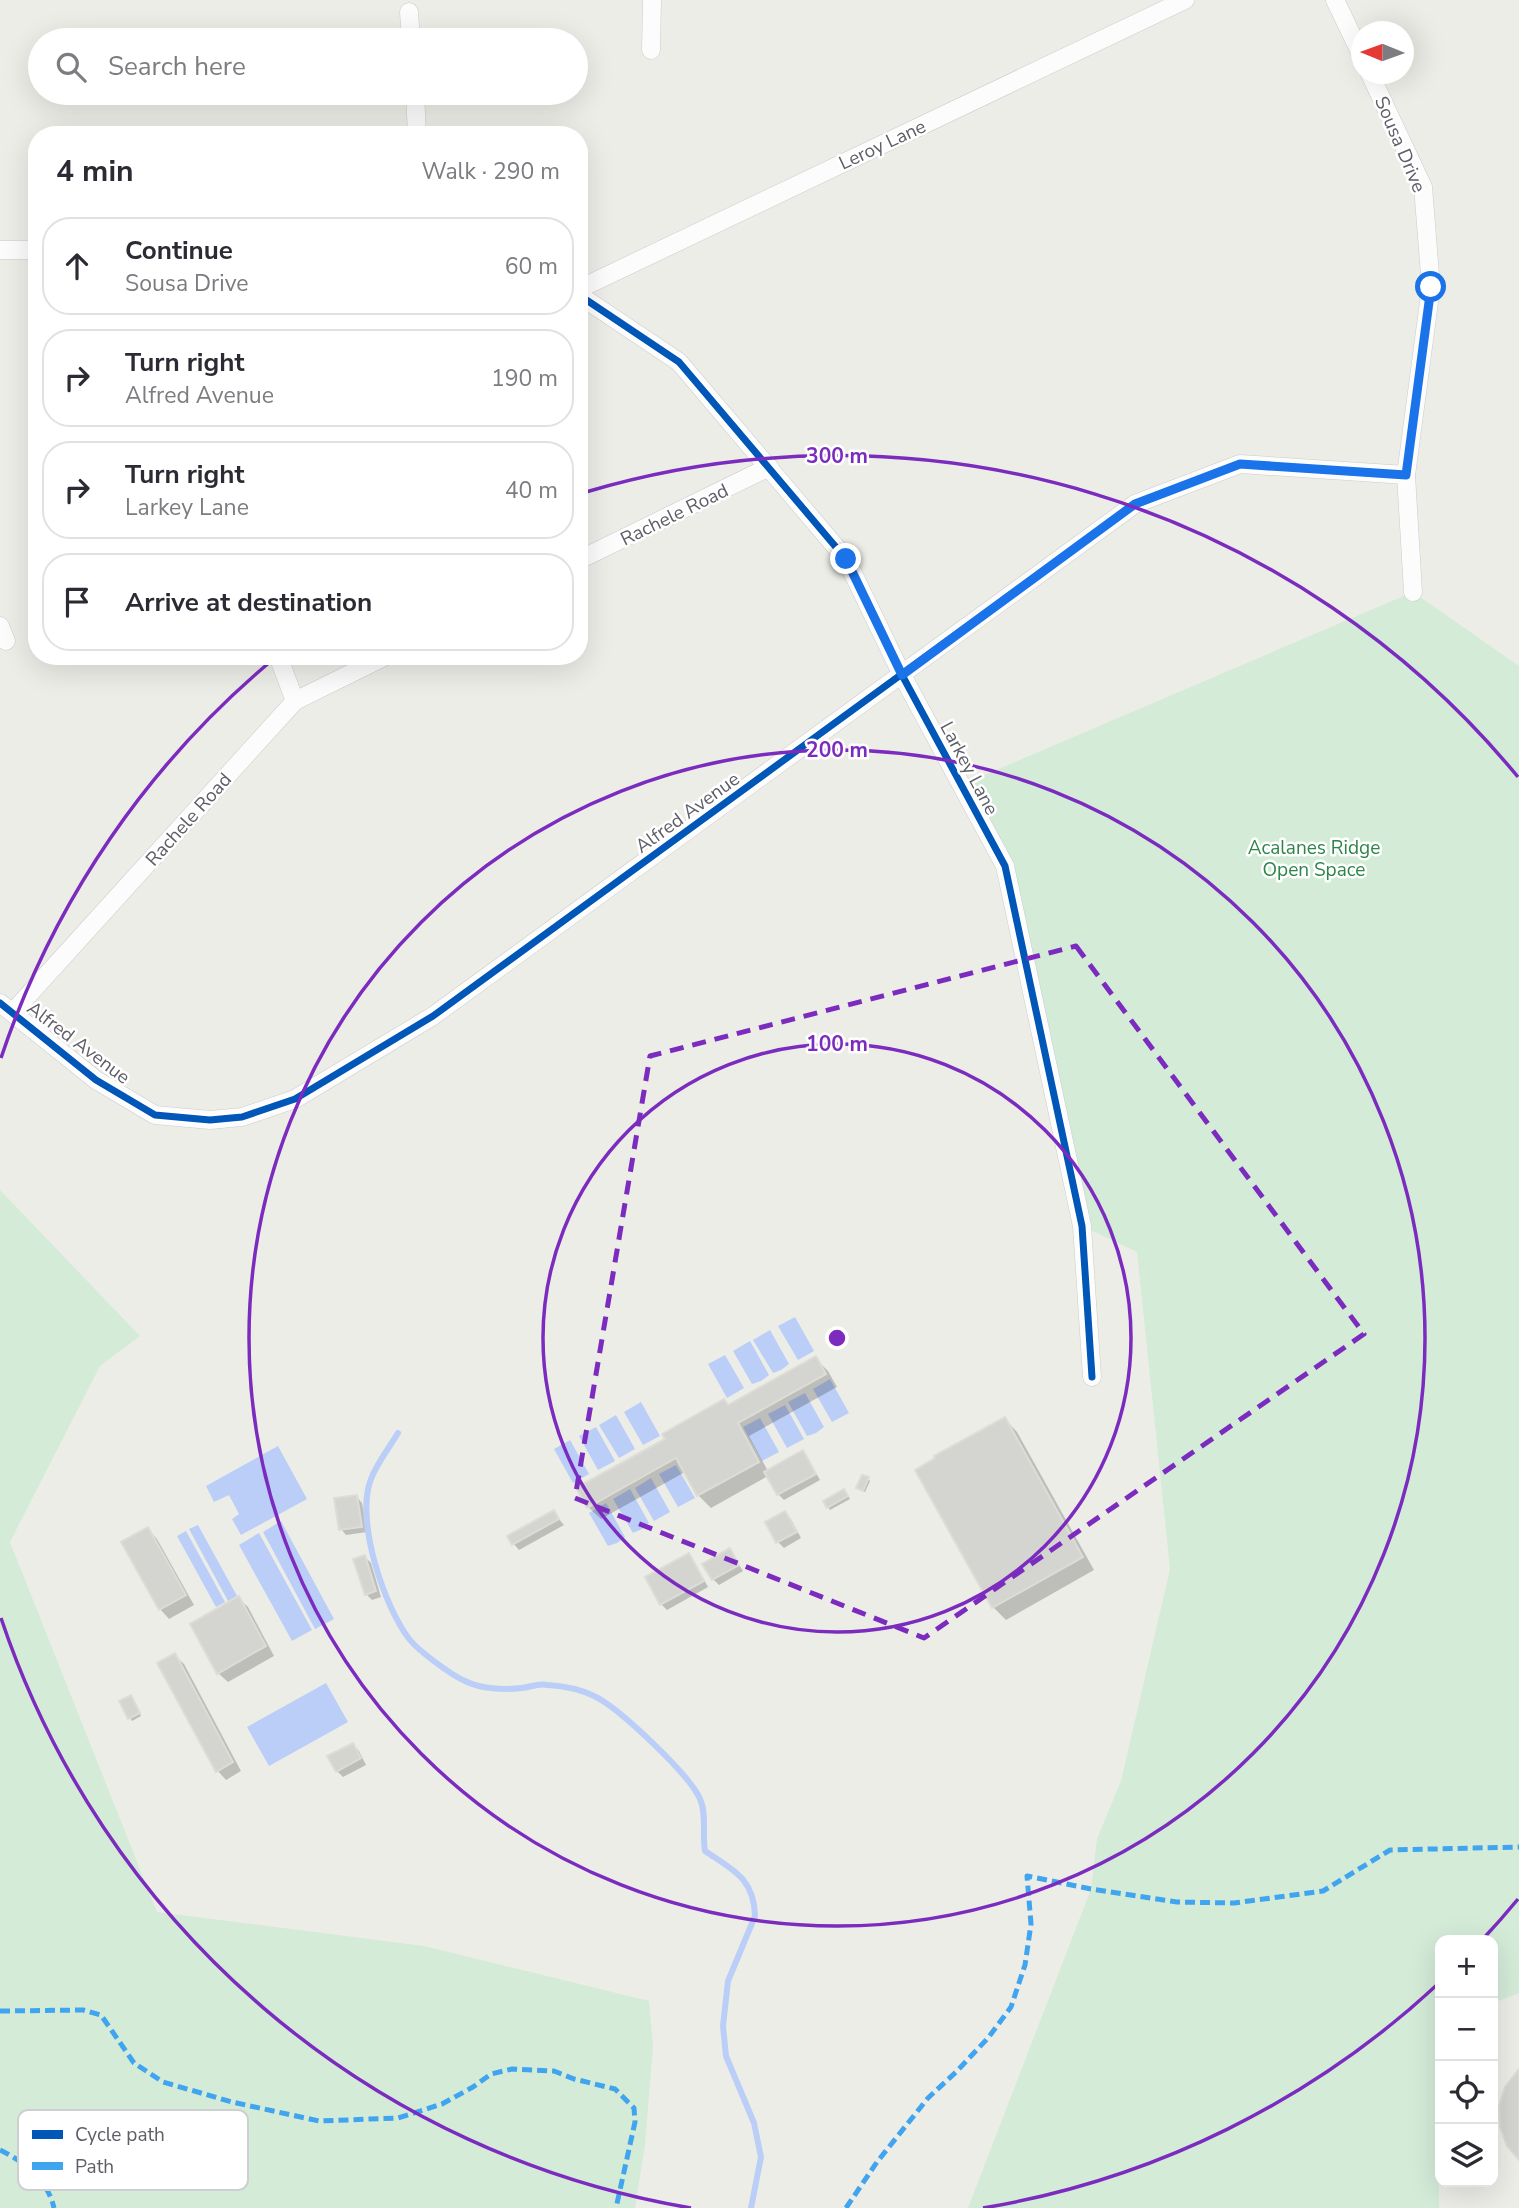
<!DOCTYPE html>
<meta charset="utf-8">
<style>
:root{--surface:#fff;--page:#f2f2f3;--text:#2b2b33;--muted:#7c7c81;--line:#e1e1e2}
body{margin:0;font-family:"Nunito Sans",sans-serif;background:var(--page);color:var(--text)}
.controls{position:absolute;right:21px;bottom:21px;display:grid;overflow:hidden;border-radius:14px;box-shadow:0 7px 28px #0002}
.controls button{width:63px;height:63px;display:grid;place-items:center;padding:0;border:0;border-bottom:2px solid var(--line);background:var(--surface);color:var(--text);font:35px sans-serif}
.compass{position:absolute;left:1351px;top:21px;width:63px;height:63px;border-radius:50%;background:var(--surface);box-shadow:0 7px 28px #0002;rotate:271deg}
.stop{position:absolute;width:21px;height:21px;margin:-16px;border:5px solid #1a73e8;border-radius:50%;background:#fff}
.stop.end{background:#1a73e8;border-color:#fff;box-shadow:0 2px 7px #0008}
.list{margin:0;padding:0;list-style:none}
h2{display:flex;justify-content:space-between;align-items:center;height:91px;margin:0;padding:0 28px;font-size:30px}
h2 small{font-size:23px;font-weight:400;color:var(--muted)}
.list li{display:grid;grid-template-columns:46px 1fr auto;gap:21px;align-items:center;box-sizing:border-box;height:98px;margin:0 14px 14px;padding:0 14px;border:2px solid var(--line);border-radius:28px}
.list b{display:block;font-size:26px;white-space:nowrap}
.list p{margin:0;font-size:23px;white-space:nowrap;color:var(--muted)}
.list em{font-size:23px;font-style:normal;color:var(--muted)}
.icon{flex:none;width:38px;height:38px;fill:none;stroke:currentColor;stroke-width:2;stroke-linecap:round;stroke-linejoin:round}
.map{position:relative;flex:none;width:1519px;height:2208px;overflow:hidden}
.search{position:absolute;background:var(--surface);box-shadow:0 7px 28px #0002;left:28px;top:28px;width:560px;height:77px;display:flex;align-items:center;gap:18px;box-sizing:border-box;padding:0 24px;border-radius:38px;color:var(--muted);font-size:26px}
.panel{position:absolute;background:var(--surface);box-shadow:0 7px 28px #0002;left:28px;top:126px;width:560px;height:539px;border-radius:28px}
.map>svg:first-child{display:block}
.green{fill:#d4ebd8}
.water{fill:#bbcef8}
.shadow{fill:#0003}
.lines{fill:none;stroke-linecap:round;stroke-linejoin:round}
.stream{stroke:#bbcef8;stroke-width:6}
.building{fill:#d4d4d1;stroke:#dddcd7;stroke-width:2}
.minor-casing{stroke:#cbcbcb;stroke-width:19}
.minor{stroke:#fcfcfc;stroke-width:18}
.quiet{stroke:#40a5ee;stroke-width:5;stroke-dasharray:10 5;stroke-linecap:butt}
.cycleway-casing{stroke:#fff;stroke-width:11}
.cycleway{stroke:#0057b8;stroke-width:7}
.route{stroke:#1a73e8;stroke-width:9}
.marked{fill:none;stroke:#7b2cbf;stroke-width:5;stroke-dasharray:14 9;stroke-linejoin:round}
.ring{fill:none;stroke:#7b2cbf;stroke-width:3.5}
.labels{text-anchor:middle;stroke-width:5;stroke-linejoin:round;paint-order:stroke}
.street-label{font-size:19px;fill:#5d5e67;stroke:#fff}
.park-label{font-size:19px;fill:#2f8449;stroke:#fff}
.key{fill:#fff;stroke:#cecfd1;stroke-width:2}
.key-label{font-size:19px;fill:#5d5e67}
.centre{fill:#7b2cbf;stroke:#fff;stroke-width:3.5}
.ring-label{font-size:21px;text-anchor:middle;font-weight:bold;fill:#7b2cbf;stroke:#fff;stroke-width:5;stroke-linejoin:round;paint-order:stroke}
</style>
<div class="map">
<svg width="1519" height="2208" viewBox="0 0 1519 2208">
<rect width="100%" height="100%" fill="#edede8"/>
<g class="green">
<polygon points="1413,592 1519,666 1519,1993 1493,2003 1493,1940 1440,1940 1439,2208 968,2208 1091,1889 1097,1839 1121,1781 1170,1569 1137,1252 1082,1226 1005,866 961,785"/>
<polygon points="0,1190 140,1336 100,1366 10,1542 157,1912 424,1946 649,2001 653,2046 645,2145 635,2208 0,2208"/>
</g>
<g class="water">
<polygon points="795,1317 814,1351 798,1360 778,1326"/>
<polygon points="770,1330 789,1364 781,1370 773,1373 753,1340"/>
<polygon points="750,1341 769,1375 761,1381 752,1384 733,1351"/>
<polygon points="725,1355 744,1388 727,1398 708,1364"/>
<polygon points="830,1379 849,1413 832,1422 813,1389"/>
<polygon points="805,1393 824,1427 816,1433 807,1436 788,1402"/>
<polygon points="641,1402 660,1436 643,1445 624,1412"/>
<polygon points="785,1405 804,1439 787,1448 768,1414"/>
<polygon points="616,1415 635,1449 619,1458 599,1425"/>
<polygon points="760,1418 779,1452 762,1461 743,1427"/>
<polygon points="596,1427 615,1461 598,1470 579,1436"/>
<polygon points="570,1440 589,1474 573,1483 554,1449"/>
<polygon points="278,1446 307,1499 241,1535 232,1519 239,1514 229,1495 214,1502 206,1486"/>
<polygon points="676,1465 695,1498 678,1507 659,1474"/>
<polygon points="651,1478 670,1512 654,1521 635,1488"/>
<polygon points="630,1489 649,1523 642,1529 633,1533 613,1499"/>
<polygon points="606,1503 625,1537 617,1543 608,1546 589,1513"/>
<polygon points="281,1521 334,1619 315,1629 263,1532"/>
<polygon points="198,1525 237,1596 228,1601 189,1529"/>
<polygon points="186,1531 225,1602 216,1607 177,1536"/>
<polygon points="259,1533 312,1630 292,1641 239,1545"/>
<polygon points="326,1683 348,1722 269,1766 247,1727"/>
</g>
<g class="shadow">
<polygon points="816,1359 828,1371 837,1387 749,1436 768,1471 802,1452 808,1458 820,1480 784,1500 778,1494 768,1476 711,1508 698,1495 685,1472 601,1519 588,1507 729,1407"/>
<polygon points="1005,1419 1017,1432 1094,1570 1006,1620 993,1607"/>
<polygon points="868,1479 870,1481 865,1492 861,1490"/>
<polygon points="846,1493 850,1499 830,1510 828,1507"/>
<polygon points="357,1497 362,1503 367,1532 346,1535 341,1529"/>
<polygon points="553,1512 564,1525 519,1550 514,1544"/>
<polygon points="785,1513 791,1519 801,1538 784,1548 778,1542"/>
<polygon points="148,1529 157,1539 194,1605 169,1619 160,1609"/>
<polygon points="730,1551 743,1571 719,1585 713,1579"/>
<polygon points="689,1555 694,1561 708,1587 667,1610 661,1604"/>
<polygon points="365,1557 371,1563 381,1597 372,1600 366,1594"/>
<polygon points="238,1598 248,1607 274,1656 228,1682 218,1673"/>
<polygon points="174,1655 184,1664 241,1771 226,1780 217,1770"/>
<polygon points="133,1699 141,1716 132,1721 121,1702"/>
<polygon points="353,1745 359,1751 366,1765 343,1777 337,1771"/>
</g>
<g class="lines">
<path class="stream" d="M398,1433c-9,15 -21,30 -27,46 -16,41 13,128 39,161 9,11 41,35 55,41 16,8 39,9 57,7 9,-1 16,-5 26,-3 15,1 32,4 46,11 24,11 96,79 106,103 7,15 2,36 5,52 28,19 49,27 50,65l-27,65 -5,45 3,30 28,67 7,34 -10,51"/>
</g>
<g class="building">
<polygon points="816,1356 826,1374 738,1423 759,1462 697,1496 676,1458 587,1508 576,1488 665,1439 662,1434 724,1399 728,1405"/>
<polygon points="1005,1417 1083,1557 992,1608 915,1470 935,1458 934,1456"/>
<polygon points="803,1450 816,1474 777,1495 764,1472"/>
<polygon points="862,1475 869,1477 863,1491 856,1488"/>
<polygon points="844,1489 848,1496 827,1508 823,1501"/>
<polygon points="357,1495 362,1527 339,1530 334,1498"/>
<polygon points="554,1510 559,1519 512,1545 507,1536"/>
<polygon points="785,1511 797,1532 776,1543 765,1522"/>
<polygon points="148,1527 186,1595 159,1610 121,1542"/>
<polygon points="730,1548 739,1565 712,1580 702,1564"/>
<polygon points="689,1553 704,1581 660,1605 645,1577"/>
<polygon points="365,1555 376,1591 365,1595 353,1559"/>
<polygon points="239,1596 266,1646 217,1674 190,1624"/>
<polygon points="175,1653 233,1762 216,1772 157,1663"/>
<polygon points="131,1695 140,1713 128,1719 119,1701"/>
<polygon points="353,1743 361,1758 336,1772 327,1756"/>
<polygon points="1519,2069 1519,2160 1507,2146 1500,2127 1499,2106 1505,2087"/>
</g>
<g class="lines">
<defs>
<g id="minor">
<polyline points="1335,0 1362,56"/>
<polyline points="409,12 411,40"/>
<polyline points="651,50 652,0"/>
<polyline points="1370,74 1423,187 1431,287 1406,475 1413,592"/>
<polyline points="415,93 417,135"/>
<polyline points="0,250 37,250"/>
<polyline points="579,289 1185,0"/>
<polyline points="579,295 679,362 846,559 902,675 1005,866 1082,1226 1092,1377"/>
<polyline points="579,560 769,467"/>
<polyline points="0,626 6,641"/>
<polyline points="278,656 295,701"/>
<polyline points="0,1003 96,1080 155,1115 210,1120 242,1117 295,1099 433,1016 1135,504 1240,464 1406,475"/>
<polyline points="13,1012 295,701 386,656"/>
</g>
</defs>
<use href="#minor" class="minor-casing"/>
<use href="#minor" class="minor"/>
<g class="quiet">
<polyline points="0,2011 83,2010 101,2015 134,2063 163,2082 232,2102 319,2121 398,2118 442,2104 473,2087 491,2074 512,2069 554,2071 574,2079 615,2089 634,2108 635,2122 616,2208"/>
<path d="M0,2150c25,12 48,31 54,58"/>
<polyline points="846,2208 877,2162 928,2098 956,2072 988,2038 1011,2007 1025,1965 1031,1924 1027,1876 1091,1889 1177,1902 1234,1903 1323,1891 1390,1850 1519,1847"/>
</g>
<defs>
<g id="cycleway">
<polyline points="579,295 679,362 846,559 902,675 1005,866 1082,1226 1092,1377"/>
<polyline points="0,1003 96,1080 155,1115 210,1120 242,1117 295,1099 433,1016 1135,504 1240,464 1406,475"/>
</g>
</defs>
<use href="#cycleway" class="cycleway-casing"/>
<use href="#cycleway" class="cycleway"/>
</g>
<g class="lines">
<polyline class="route" points="846,559 902,675 1135,504 1240,464 1406,475 1431,287"/>
</g>
<path class="marked" d="M1076,946l288,388 -440,304 -349,-140 75,-442z"/>
<g class="ring">
<circle cx="837" cy="1338" r="294"/>
<circle cx="837" cy="1338" r="588"/>
<path d="M1518 1899A882 882 0 0 1 1482 1940M1439 1983A882 882 0 0 1 983 2208M691 2208A882 882 0 0 1 1 1618M1 1058A882 882 0 0 1 276 657M586 492A882 882 0 0 1 1518 777"/>
</g>
<g class="labels">
<g class="street-label">
<text transform="translate(882 144) rotate(-25)" y="7">Leroy Lane</text>
<text transform="translate(1401 144) rotate(67)" y="7">Sousa Drive</text>
<text transform="translate(674 514) rotate(-26)" y="7">Rachele Road</text>
<text transform="translate(970 768) rotate(62)" y="7">Larkey Lane</text>
<text transform="translate(687 812) rotate(-36)" y="7">Alfred Avenue</text>
<text transform="translate(188 819) rotate(-48)" y="7">Rachele Road</text>
<text transform="translate(79 1042) rotate(37)" y="7">Alfred Avenue</text>
</g>
<g class="park-label">
<text x="1314" y="854">Acalanes Ridge<tspan x="1314" dy="22">Open Space</tspan></text>
</g>
</g>
<rect x="18" y="2110" width="230" height="80" rx="10" class="key"/>
<rect x="32" y="2130" width="31" height="9" fill="#0057b8"/>
<rect x="32" y="2162" width="31" height="8" fill="#40a5ee"/>
<g class="key-label">
<text x="75" y="2141">Cycle path</text>
<text x="75" y="2173">Path</text>
</g>
<circle cx="837" cy="1338" r="10" class="centre"/>
<g class="ring-label">
<text x="837" y="463">300 m</text>
<text x="837" y="757">200 m</text>
<text x="837" y="1051">100 m</text>
</g>
</svg>
<div class="controls">
<button>+</button>
<button>−</button>
<button><svg class="icon" aria-label="locate" viewBox="0 0 24 24"><circle cx="12" cy="12" r="6"/><path d="M12 2v4M12 18v4M2 12h4M18 12h4"/></svg></button>
<button><svg class="icon" aria-label="layers" viewBox="0 0 24 24"><path d="M12 4l9 5-9 5-9-5zM3 14l9 5 9-5"/></svg></button>
</div>
<svg class="compass" viewBox="-18 -18 36 36"><path d="M0-13l5 13h-10z" fill="#e53935"/><path d="M0 13l5-13h-10z" fill="#7c7c81"/></svg>
<div class="stop" style="left:1431px;top:287px"></div>
<div class="stop end" style="left:846px;top:559px"></div>
<div class="search"><svg class="icon" aria-label="search" viewBox="0 0 24 24"><circle cx="10" cy="10" r="6"/><path d="M15 15l6 6"/></svg>Search here</div>
<section class="panel">
<h2>4 min<small>Walk · 290 m</small></h2>
<ul class="list">
<li><svg class="icon" aria-label="ahead" viewBox="0 0 24 24"><path d="M12 20V5M6 11l6-6 6 6"/></svg><div><b>Continue</b><p>Sousa Drive</p></div><em>60 m</em></li>
<li><svg class="icon" aria-label="right" viewBox="0 0 24 24"><path d="M7 20v-9h11M14 6l5 5-5 5"/></svg><div><b>Turn right</b><p>Alfred Avenue</p></div><em>190 m</em></li>
<li><svg class="icon" aria-label="right" viewBox="0 0 24 24"><path d="M7 20v-9h11M14 6l5 5-5 5"/></svg><div><b>Turn right</b><p>Larkey Lane</p></div><em>40 m</em></li>
<li><svg class="icon" aria-label="arrive" viewBox="0 0 24 24"><path d="M6 21V4h12l-3 4 3 4H6"/></svg><div><b>Arrive at destination</b></div></li>
</ul>
</section>
</div>
